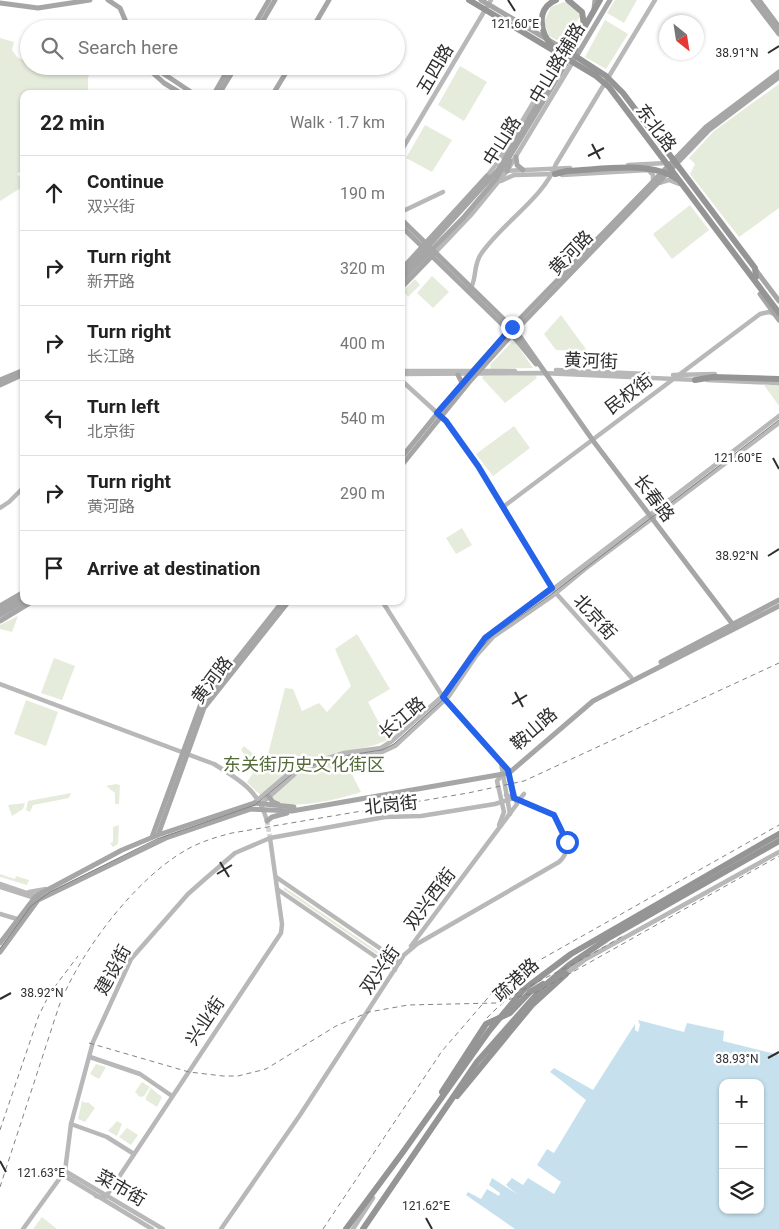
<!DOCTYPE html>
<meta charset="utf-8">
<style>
:root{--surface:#fff;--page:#f6f6f6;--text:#222;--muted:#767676;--line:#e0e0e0}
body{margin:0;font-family:Roboto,"Noto Sans SC",sans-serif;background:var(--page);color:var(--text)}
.controls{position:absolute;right:15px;bottom:15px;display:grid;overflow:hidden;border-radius:10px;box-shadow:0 1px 4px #0004}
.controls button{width:45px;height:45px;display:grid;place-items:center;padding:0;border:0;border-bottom:1px solid var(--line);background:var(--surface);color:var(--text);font:25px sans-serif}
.compass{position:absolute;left:659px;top:15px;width:45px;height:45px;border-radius:50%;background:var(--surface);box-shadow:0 1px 4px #0004;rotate:150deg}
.stop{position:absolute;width:15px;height:15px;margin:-11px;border:4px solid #2563eb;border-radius:50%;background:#fff}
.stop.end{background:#2563eb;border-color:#fff;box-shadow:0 1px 5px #0008}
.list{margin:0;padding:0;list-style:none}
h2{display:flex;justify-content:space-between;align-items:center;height:65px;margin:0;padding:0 20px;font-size:21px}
h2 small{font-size:16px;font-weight:400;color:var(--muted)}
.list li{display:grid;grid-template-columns:32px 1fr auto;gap:15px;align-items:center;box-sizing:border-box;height:75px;padding:0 20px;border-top:1px solid var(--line)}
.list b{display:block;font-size:19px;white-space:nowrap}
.list p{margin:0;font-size:16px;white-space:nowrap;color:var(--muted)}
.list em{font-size:16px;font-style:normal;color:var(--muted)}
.icon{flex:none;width:28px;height:28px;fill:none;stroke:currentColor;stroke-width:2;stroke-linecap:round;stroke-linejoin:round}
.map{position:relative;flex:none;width:779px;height:1229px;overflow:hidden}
.search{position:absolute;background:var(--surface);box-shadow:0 1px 4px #0004;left:20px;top:20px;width:385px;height:55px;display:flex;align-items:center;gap:12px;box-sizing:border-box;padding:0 18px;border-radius:28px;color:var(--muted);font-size:19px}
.panel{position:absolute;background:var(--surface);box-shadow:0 1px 4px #0004;left:20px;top:90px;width:385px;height:515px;border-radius:10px}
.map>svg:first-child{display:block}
.green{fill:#e6ecdb}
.water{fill:#c6e1ed;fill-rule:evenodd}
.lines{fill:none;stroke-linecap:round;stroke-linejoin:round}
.secondary-tunnel{stroke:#d5d5d5;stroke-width:4.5;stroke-dasharray:4.5 2;stroke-linecap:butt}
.secondary{stroke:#b8b8b8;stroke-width:4.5}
.primary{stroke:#a6a6a6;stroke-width:5}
.highway{stroke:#959595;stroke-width:6}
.tram{stroke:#838383;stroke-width:1}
.rail{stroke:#838383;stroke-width:1;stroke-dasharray:5 4;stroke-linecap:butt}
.route{stroke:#2563eb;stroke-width:6}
.ticks{fill:none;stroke:#2e2e2e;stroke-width:2}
.labels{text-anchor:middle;stroke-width:5;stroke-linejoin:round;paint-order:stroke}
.street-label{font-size:18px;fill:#2e2e2e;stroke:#fff}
.park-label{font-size:18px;fill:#556b3a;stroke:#fff}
.ticks-label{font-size:12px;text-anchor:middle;fill:#2e2e2e;stroke:#fff;stroke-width:5;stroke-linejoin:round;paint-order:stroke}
</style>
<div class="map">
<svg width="779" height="1229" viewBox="0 0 779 1229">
<rect width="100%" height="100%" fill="#fff"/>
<g class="green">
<polygon points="615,0 637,0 624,23 607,13"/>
<polygon points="564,2 572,4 580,16 565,39 560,42 549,36 544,22 551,7"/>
<polygon points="605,20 628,34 606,69 585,57"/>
<polygon points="0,38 14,42 12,50 17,57 29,63 29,66 92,66 88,78 88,90 80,91 77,94 24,94 24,169 17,174 24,181 24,186 0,201"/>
<polygon points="460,66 487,82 464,121 438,105"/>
<polygon points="779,84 779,208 739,237 690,174 695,164 689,158 714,131"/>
<polygon points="425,125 452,140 432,172 406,158"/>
<polygon points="690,205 709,230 672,259 653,234"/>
<polygon points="432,276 449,292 433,308 417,293"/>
<polygon points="415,279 420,285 408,297 403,291"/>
<polygon points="561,315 588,352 556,350 544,334"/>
<polygon points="512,342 515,342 533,368 491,369 490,365"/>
<polygon points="535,375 537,378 505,403 482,378 483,376"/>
<polygon points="764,385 779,385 779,406"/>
<polygon points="514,426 530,448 493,476 476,454"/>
<polygon points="462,528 472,545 456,554 446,538"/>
<polygon points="18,616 12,632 0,629 0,625"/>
<path d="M357,634l33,55 -22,13 20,38 -13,5 -34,8 20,39c-25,8 -69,19 -93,8 -8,-4 -15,-12 -21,-18l6,-9 -1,-9 -11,-14 3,-4 18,15 6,-7 17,-66 8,1 9,22 17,-8 8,9 24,-26 -16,-37z"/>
<polygon points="54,658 75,666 62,700 41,693"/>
<polygon points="26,700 58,712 46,746 14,734"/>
<polygon points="116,784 120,785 119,804 115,804 115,793 106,786"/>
<polygon points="71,793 69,798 33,805 30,812 26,810 28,801"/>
<polygon points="25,803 23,809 12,816 8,805"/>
<polygon points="119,825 118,844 113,847 110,843 113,842 113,827"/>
<polygon points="0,874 15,879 16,876 29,880 27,885 0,877"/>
<polygon points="284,887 393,962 392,964 284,890"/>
<polygon points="96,1064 106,1067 99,1079 90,1074"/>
<polygon points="142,1082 150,1087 144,1096 140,1097 135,1092"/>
<polygon points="151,1088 162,1097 157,1107 146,1100 146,1097"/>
<polygon points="82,1101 86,1103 88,1102 95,1108 85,1122 78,1119"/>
<polygon points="117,1121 122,1124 117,1136 108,1131"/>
<polygon points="127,1128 138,1135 131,1145 119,1137"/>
<polygon points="42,1217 57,1229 33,1229"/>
</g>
<path class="water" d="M638,1020l46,12 3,-9 37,8 -1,10 56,14v174h-264l-49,-34 2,-3 13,7 6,-10 12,7 1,-3 -11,-8 3,-7 25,16 -11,-9 6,-7 11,7 5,-7 26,16 7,-12 -24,-17 10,-16 7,4 32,-53c-12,-9 -23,-19 -36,-28l4,-4 39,22 42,-66v6l3,2 2,-7zM723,1083h37v127h-37z"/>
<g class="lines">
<polyline class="secondary-tunnel" points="267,821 270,838"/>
<g class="secondary">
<polyline points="401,151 491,0"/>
<polyline points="628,165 667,163"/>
<polyline points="505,171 570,168"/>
<polyline points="562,175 648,170 653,175 653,181"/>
<polyline points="487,176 497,163 557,63 564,60"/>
<polyline points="501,181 514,175 555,174"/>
<polyline points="659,183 669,180 679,184"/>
<polyline points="401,212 443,192"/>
<polyline points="434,254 471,215 507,171 574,60"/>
<path d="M470,290c7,-11 3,-25 11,-36 21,-31 63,-56 75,-90l99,-164"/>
<polyline points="556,370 648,374"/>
<polyline points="401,371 515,371"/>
<polyline points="401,374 542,373 697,380"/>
<polyline points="673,375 715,374"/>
<polyline points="401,380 446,421 479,466 554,591 631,677"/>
<polyline points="707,380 779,383"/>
<polyline points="503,507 760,314 769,312 774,314"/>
<polyline points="0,508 9,502 24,487"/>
<polyline points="382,601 443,697 508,770 517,804 411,946"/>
<path d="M0,684l214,80c26,16 45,27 53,57"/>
<polyline points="501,763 510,814"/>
<polyline points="517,802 524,794"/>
<polyline points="254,803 294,769 344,753 381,748 392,741 447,692 472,654 489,635 544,596 779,416"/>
<polyline points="261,804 297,772 342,758 380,753 395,746 449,696 476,656 493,637 551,597 585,569 779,423"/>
<polyline points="499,825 504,812 497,781 502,775"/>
<polyline points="276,877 400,962"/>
<polyline points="0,884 38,897"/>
<polyline points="0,887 35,898"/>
<polyline points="277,889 395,970"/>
<polyline points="29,892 46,889"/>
<polyline points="0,914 17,919"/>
<polyline points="566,974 586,959 779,852"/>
<polyline points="90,1057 140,1074 172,1096"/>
<polyline points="71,1124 107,1137 134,1154"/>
<polyline points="65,1171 163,1229"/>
<polyline points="63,1175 152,1229"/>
<polyline points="96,1196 104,1198 107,1195 281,933 282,924 270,838"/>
<polyline points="23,1229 65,1171 71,1124 93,1042 131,959 188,894 205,879 235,853 270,838 385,817 421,816 495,804 514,798"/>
<path d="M221,1229l79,-114 104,-160 13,-11 142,-82c16,-14 3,-32 -5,-47l-48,-20"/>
<polyline points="353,1229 373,1198"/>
</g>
<g class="primary">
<polyline points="108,0 120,8 129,29"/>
<polyline points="753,0 779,34"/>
<polyline points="759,0 779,27"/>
<polyline points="0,3 38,8 90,0"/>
<polyline points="594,9 595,0"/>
<polyline points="252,29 269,0"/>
<polyline points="258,29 275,0"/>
<polyline points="312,29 329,0"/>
<polyline points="576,57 610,0"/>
<polyline points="145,66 164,83 182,94"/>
<polyline points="152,66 194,94"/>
<polyline points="214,94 230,66"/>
<polyline points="219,94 236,66"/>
<polyline points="273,94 290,66"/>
<polyline points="516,157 517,165 523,170"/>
<polyline points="507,171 510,161"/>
<polyline points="401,219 516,331 594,442 734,626"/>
<polyline points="401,226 509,331 536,364"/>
<polyline points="755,269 779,301"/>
<polyline points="401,270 487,176"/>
<polyline points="401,276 498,170 564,60 562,59"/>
<polyline points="401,281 463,218 496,179 572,54 481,0"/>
<polyline points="401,288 433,255"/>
<polyline points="760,294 779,320"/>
<polyline points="458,375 462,383"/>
<polyline points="0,380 24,370"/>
<polyline points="0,385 24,374"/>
<polyline points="401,458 467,377 512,327 706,127 779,72"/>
<polyline points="401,466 471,380 518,328 709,130 779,77"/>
<polyline points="0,606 24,592"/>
<polyline points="0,610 24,596"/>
<polyline points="0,615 24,601"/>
<polyline points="0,621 33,601"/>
<polyline points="661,662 779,600"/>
<polyline points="269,797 273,802 278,804"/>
<polyline points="267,821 272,817 287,813"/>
<polyline points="158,835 204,708 289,601"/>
<polyline points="152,837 200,706 283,601"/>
<polyline points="0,943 36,896 122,850 158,835 254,803 294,807"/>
<polyline points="0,952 38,900 166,838 251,809 292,811 509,773 593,701 779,606"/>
</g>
<g class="highway">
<polyline points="469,0 596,76 609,87 779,313"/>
<polyline points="568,0 582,12 584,25"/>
<path d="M553,47c-13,-14 -18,-38 3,-47"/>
<polyline points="575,49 572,54 606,76 623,93 755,268 756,277"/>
<polyline points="565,61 600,0"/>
<path d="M555,174l12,-3c32,-1 83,-11 110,8"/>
<polyline points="695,380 713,377 779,379"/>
<polyline points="442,1092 486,1024 510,1013 530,992 543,984"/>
<polyline points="457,1096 532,1005 566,974 559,976"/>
<polyline points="346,1229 403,1152 489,1031 523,990 571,954 779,834"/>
<polyline points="363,1229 477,1062 544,986 569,965 607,939 779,841"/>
</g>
<polyline class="tram" points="0,949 31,906 50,892 157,839 255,805 297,770 349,755 382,750 394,744 447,696 474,656 492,636 549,596 779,420"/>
<g class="rail">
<path d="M487,1018c19,-21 39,-30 64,-43 25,-12 48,-25 72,-39"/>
<polyline points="89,1043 189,1072 223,1076 238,1076 266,1069 336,1026 369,1012 408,1005 496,1003 537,992 779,856"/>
<polyline points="0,1130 39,1015 50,993 78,956"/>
<path d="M0,1187l59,-181c21,-54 76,-127 127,-156 14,-8 30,-13 46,-17l236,-40 56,-12 255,-118"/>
<polyline points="323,1229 442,1051 493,992 538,961 779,825"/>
</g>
</g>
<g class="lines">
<polyline class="route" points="512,327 437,413 446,421 478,466 552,588 485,638 443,697 508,770 514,798 554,815 567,842"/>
</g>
<path class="ticks" d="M508,0l7,11M768,53l11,-7M592,144l8,15M588,156l16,-8M773,458l6,11M768,556l11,-7M515,692l8,15M512,704l15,-9M220,862l9,15M217,874l15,-9M0,999l11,-6M768,1058l11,-6M0,1161l6,11M426,1218l6,11"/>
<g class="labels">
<g class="street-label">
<text transform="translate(557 63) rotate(-59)" y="6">中山路辅路</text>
<text transform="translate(435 69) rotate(-60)" y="6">五四路</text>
<text transform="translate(656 128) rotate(53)" y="6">东北路</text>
<text transform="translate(502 141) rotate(-58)" y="6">中山路</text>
<text transform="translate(571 253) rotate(-46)" y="6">黄河路</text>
<text transform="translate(591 361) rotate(2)" y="6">黄河街</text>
<text transform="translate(629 394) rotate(-37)" y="6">民权街</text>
<text transform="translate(654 498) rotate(53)" y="6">长春路</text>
<text transform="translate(595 617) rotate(48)" y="6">北京街</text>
<text transform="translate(212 680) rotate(-53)" y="6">黄河路</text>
<text transform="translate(402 718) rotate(-40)" y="6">长江路</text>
<text transform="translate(534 729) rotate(-41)" y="6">鞍山路</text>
<text transform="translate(391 805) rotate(-6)" y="6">北岗街</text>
<text transform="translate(430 899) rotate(-53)" y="6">双兴西街</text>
<text transform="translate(113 970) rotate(-61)" y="6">建设街</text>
<text transform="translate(380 970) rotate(-55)" y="6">双兴街</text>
<text transform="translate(516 980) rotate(-43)" y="6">疏港路</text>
<text transform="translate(205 1021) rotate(-56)" y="6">兴业街</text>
<text transform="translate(121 1188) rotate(30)" y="6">菜市街</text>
</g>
<g class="park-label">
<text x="304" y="771">东关街历史文化街区</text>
</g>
</g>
<g class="ticks-label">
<text x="515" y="28">121.60°E</text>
<text x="737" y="57">38.91°N</text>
<text x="738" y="462">121.60°E</text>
<text x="737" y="560">38.92°N</text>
<text x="42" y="997">38.92°N</text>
<text x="737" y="1063">38.93°N</text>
<text x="41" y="1177">121.63°E</text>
<text x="426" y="1210">121.62°E</text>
</g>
</svg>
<div class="controls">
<button>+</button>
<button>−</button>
<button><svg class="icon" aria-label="layers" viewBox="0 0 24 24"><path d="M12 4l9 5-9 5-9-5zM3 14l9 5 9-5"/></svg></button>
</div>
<svg class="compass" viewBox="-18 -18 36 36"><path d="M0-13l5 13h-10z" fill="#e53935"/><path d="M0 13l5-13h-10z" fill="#767676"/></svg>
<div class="stop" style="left:567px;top:842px"></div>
<div class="stop end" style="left:512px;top:327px"></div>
<div class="search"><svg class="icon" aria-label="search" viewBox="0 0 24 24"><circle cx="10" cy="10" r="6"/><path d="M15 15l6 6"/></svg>Search here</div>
<section class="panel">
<h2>22 min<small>Walk · 1.7 km</small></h2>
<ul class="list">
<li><svg class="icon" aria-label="ahead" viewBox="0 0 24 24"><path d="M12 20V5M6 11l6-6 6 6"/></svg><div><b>Continue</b><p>双兴街</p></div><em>190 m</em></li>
<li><svg class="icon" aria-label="right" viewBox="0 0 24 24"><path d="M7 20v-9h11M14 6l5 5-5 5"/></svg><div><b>Turn right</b><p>新开路</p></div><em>320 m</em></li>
<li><svg class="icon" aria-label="right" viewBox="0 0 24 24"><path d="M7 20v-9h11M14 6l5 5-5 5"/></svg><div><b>Turn right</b><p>长江路</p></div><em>400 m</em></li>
<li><svg class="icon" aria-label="left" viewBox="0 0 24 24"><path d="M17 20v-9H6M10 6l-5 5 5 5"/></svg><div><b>Turn left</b><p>北京街</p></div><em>540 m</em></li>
<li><svg class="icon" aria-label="right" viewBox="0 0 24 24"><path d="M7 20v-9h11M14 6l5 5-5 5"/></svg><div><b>Turn right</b><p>黄河路</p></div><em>290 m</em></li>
<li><svg class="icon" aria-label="arrive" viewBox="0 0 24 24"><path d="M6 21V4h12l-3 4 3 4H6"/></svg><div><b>Arrive at destination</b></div></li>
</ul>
</section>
</div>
